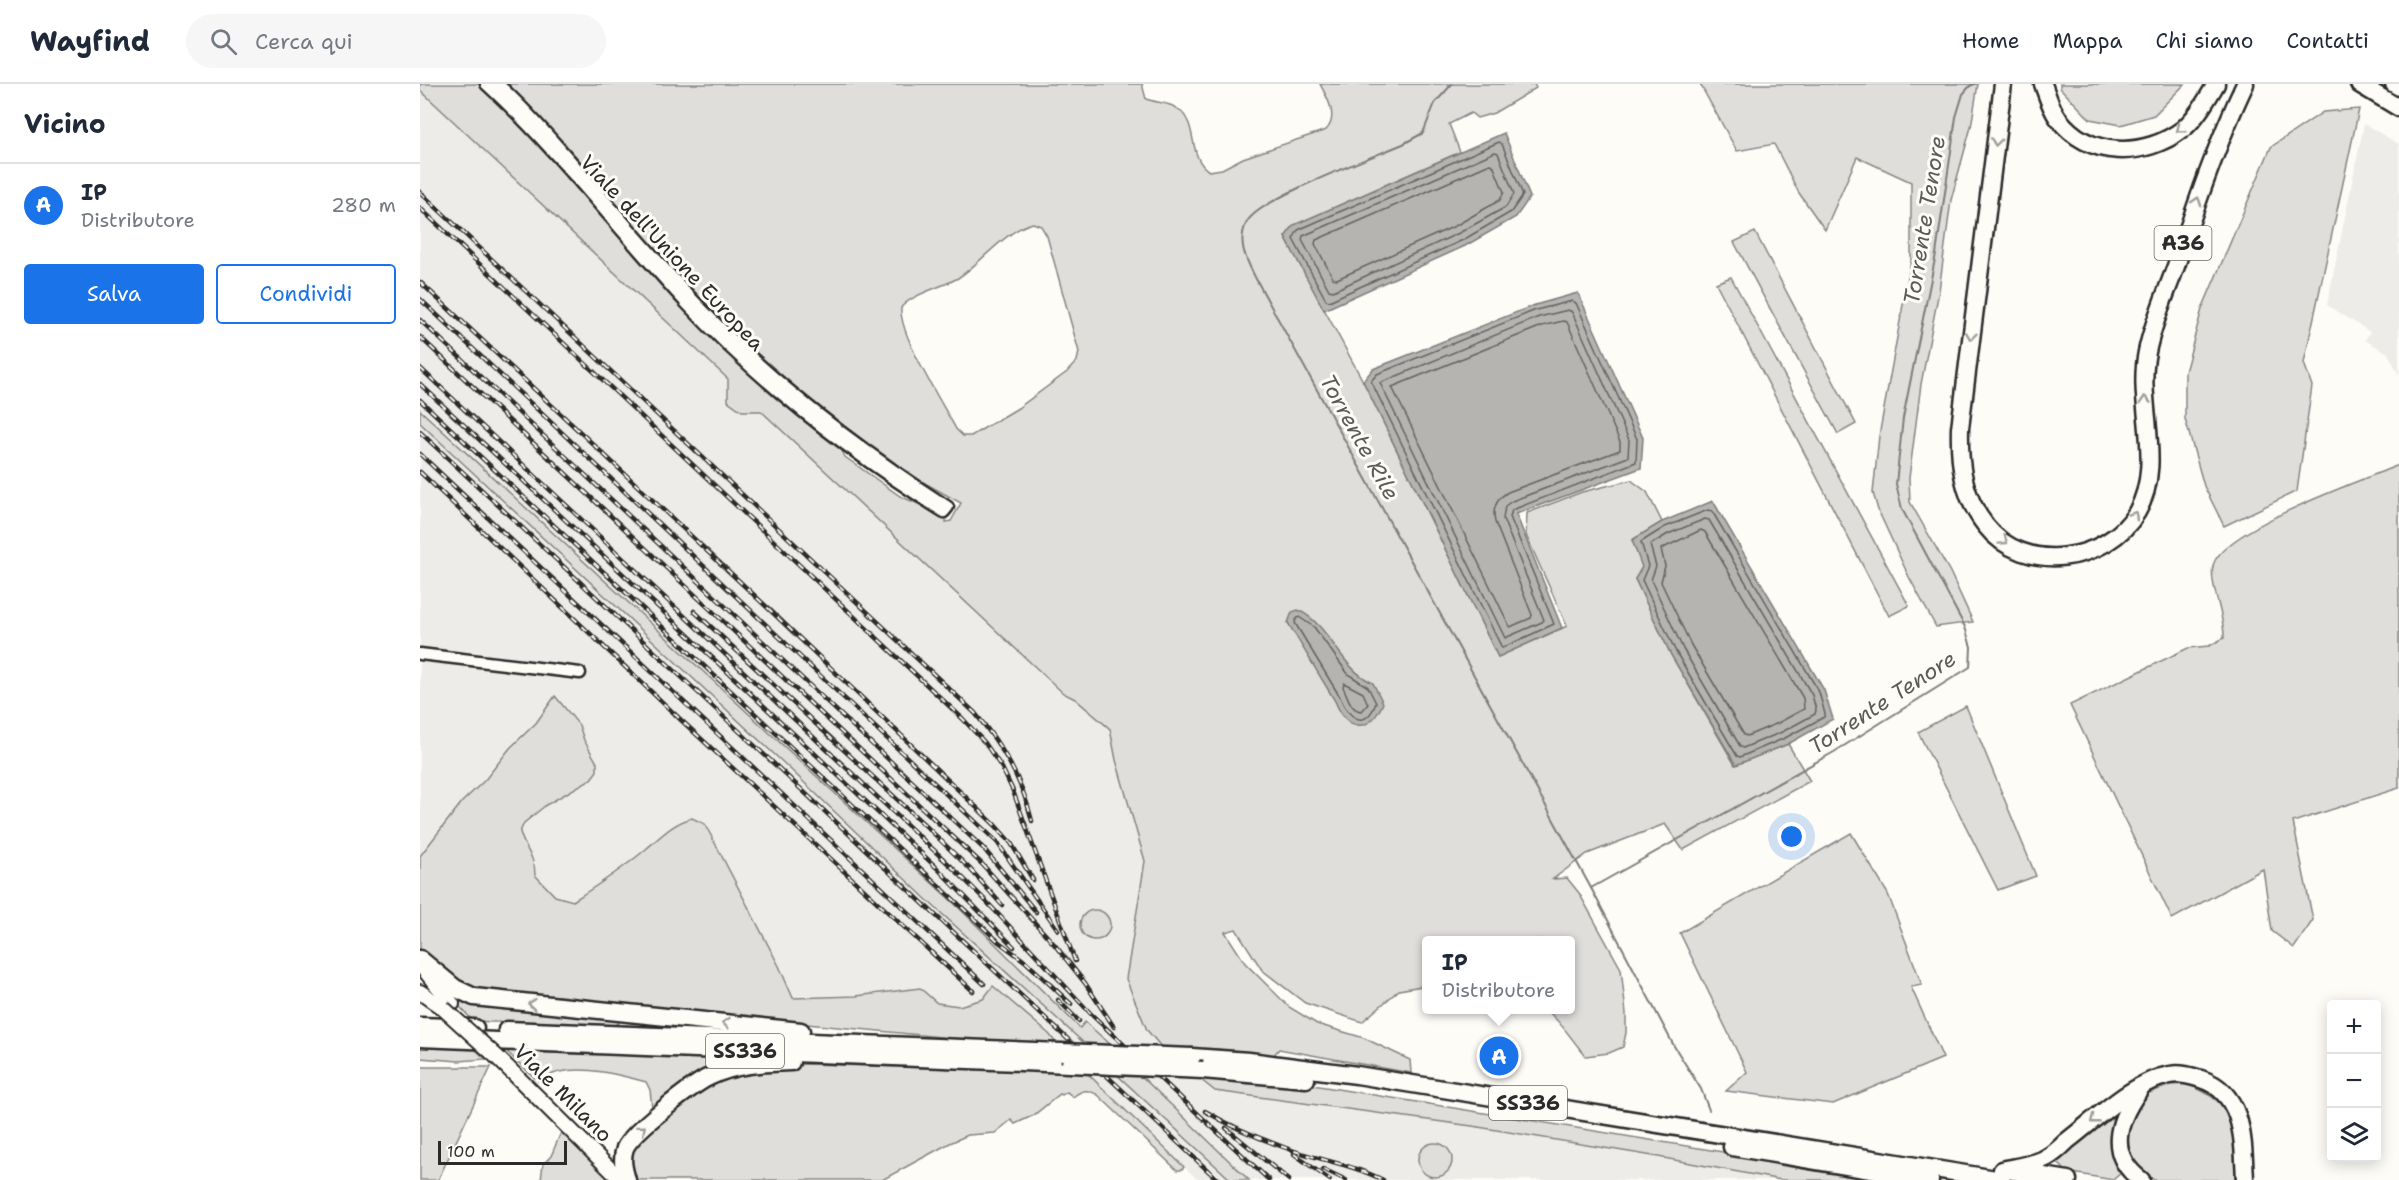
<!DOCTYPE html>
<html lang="it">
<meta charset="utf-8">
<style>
:root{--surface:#fff;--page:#f6f6f7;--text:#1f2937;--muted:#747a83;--line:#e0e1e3;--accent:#1a73e8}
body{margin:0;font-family:"Shantell Sans",sans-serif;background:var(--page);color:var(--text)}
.controls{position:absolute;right:18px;bottom:18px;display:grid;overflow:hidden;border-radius:6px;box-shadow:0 3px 15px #0003}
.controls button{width:54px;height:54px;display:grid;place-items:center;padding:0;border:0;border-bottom:2px solid var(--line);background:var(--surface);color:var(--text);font:30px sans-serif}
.scale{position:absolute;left:18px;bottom:15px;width:129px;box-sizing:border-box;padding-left:6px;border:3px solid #2b2b2b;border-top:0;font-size:16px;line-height:21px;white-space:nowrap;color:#2b2b2b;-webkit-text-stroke:4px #fdfcf7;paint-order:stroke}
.you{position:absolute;left:1372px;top:753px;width:21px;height:21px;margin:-15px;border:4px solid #fff;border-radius:50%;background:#1a73e8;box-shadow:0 0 0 9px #1a73e833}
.badge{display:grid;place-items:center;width:39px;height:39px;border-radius:50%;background:var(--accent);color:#fff;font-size:20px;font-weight:700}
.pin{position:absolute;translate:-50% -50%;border:3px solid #fff;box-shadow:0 2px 6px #0006}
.popup{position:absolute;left:1002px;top:852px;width:153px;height:78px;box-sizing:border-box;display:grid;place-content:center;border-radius:6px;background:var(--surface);filter:drop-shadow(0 2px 4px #0005);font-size:20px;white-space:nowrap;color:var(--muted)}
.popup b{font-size:22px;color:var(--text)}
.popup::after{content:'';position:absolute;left:50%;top:100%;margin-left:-12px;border:12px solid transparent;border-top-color:var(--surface)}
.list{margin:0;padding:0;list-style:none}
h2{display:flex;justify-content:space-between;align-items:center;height:78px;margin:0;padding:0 24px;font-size:26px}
h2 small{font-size:20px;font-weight:400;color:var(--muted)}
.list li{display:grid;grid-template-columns:39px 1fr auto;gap:18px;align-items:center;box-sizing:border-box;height:84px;padding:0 24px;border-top:2px solid var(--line)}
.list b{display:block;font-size:22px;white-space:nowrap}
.list p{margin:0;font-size:20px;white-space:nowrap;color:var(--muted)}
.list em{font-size:20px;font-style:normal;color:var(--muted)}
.actions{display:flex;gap:12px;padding:18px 24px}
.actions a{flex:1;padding:14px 0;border:2px solid var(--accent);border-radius:6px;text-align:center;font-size:21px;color:var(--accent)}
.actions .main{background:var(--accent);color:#fff}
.icon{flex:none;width:33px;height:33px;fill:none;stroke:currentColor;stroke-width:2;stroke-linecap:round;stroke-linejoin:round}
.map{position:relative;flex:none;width:1979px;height:1096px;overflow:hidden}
header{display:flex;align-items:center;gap:36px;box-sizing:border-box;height:84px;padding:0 30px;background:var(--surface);border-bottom:2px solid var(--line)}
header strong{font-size:28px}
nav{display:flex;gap:33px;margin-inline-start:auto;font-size:21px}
.search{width:420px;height:54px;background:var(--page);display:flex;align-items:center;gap:15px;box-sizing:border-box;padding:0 21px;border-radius:33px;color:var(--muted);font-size:22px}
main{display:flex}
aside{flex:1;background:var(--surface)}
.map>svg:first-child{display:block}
.built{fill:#edece8}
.green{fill:#dfdeda;stroke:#858482;stroke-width:1.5;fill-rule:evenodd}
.water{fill:#b5b4b1;stroke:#7e7d7b;stroke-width:1.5}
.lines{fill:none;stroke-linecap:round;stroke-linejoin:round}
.shore{stroke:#626261;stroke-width:1.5}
.stream{stroke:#7e7d7b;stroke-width:2}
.minor-casing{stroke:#2b2b2b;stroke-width:15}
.major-casing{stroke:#2b2b2b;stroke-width:18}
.highway-casing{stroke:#2b2b2b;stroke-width:21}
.minor{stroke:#fdfcf7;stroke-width:10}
.major{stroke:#fdfcf7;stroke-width:14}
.highway{stroke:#fdfcf7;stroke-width:16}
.rail-casing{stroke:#2b2b2b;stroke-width:4.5}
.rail{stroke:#fdfcf7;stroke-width:2;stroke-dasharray:7;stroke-linecap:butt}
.major-bridge-casing{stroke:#2b2b2b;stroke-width:18;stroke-linecap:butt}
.highway-bridge-casing{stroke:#2b2b2b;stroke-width:21;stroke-linecap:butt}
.major-bridge{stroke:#fdfcf7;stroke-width:14}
.highway-bridge{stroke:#fdfcf7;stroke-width:16}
.oneway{stroke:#9e9e9b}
.labels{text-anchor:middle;stroke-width:6;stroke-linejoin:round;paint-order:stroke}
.shield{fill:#fdfcf7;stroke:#6a6a68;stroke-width:1.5}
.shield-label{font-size:20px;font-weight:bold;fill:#2b2b2b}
.street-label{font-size:21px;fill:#2b2b2b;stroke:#fdfcf7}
.water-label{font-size:22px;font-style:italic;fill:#5b5b5a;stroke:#fdfcf7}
</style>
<header>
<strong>Wayfind</strong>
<div class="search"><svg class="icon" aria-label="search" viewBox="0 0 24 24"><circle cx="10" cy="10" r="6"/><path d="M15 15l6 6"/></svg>Cerca qui</div>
<nav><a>Home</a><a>Mappa</a><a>Chi siamo</a><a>Contatti</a></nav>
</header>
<main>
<aside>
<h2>Vicino<small></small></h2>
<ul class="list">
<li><span class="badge">A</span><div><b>IP</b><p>Distributore</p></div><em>280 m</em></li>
</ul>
<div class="actions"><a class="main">Salva</a><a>Condividi</a></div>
</aside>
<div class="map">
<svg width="1979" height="1096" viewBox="0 0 1979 1096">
<rect width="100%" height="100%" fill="#fdfcf7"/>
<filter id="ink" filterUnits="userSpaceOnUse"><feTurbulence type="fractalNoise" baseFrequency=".0167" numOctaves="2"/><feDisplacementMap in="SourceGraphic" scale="12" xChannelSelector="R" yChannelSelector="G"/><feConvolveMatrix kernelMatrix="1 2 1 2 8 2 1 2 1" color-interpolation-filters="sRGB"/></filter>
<g filter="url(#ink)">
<g class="built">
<polygon points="0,6 308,295 308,317 322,327 341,327 643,609 655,615 690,645 696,676 725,777 706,895 743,965 691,961 665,938 660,945 539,824 0,326"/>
<polygon points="1944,40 1979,60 1979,291 1968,269 1945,256 1950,248 1907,221"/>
<polygon points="0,339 370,685 509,818 665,960 636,959 629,950 573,902 563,915 539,922 517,919 500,904 436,912 373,914 359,882 285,741 264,736 242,750 225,766 182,798 153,817 135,812 115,791 115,777 103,761 100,748 104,739 126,721 158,702 177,687 177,680 164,656 159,641 135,613 116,639 90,664 65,696 42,718 0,772"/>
<polygon points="694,988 811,1096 778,1096 667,989"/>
<polygon points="718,989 775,991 796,1007 1052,1042 1233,1072 1361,1096 829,1096"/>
</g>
<g class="green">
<path d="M0,0h59l23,21 194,216 94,85 50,41 5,10 55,39 23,10 23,13v3l5,-1 10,-18 -65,-36 -84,-63 -63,-55 -83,-86 -161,-179h637l4,15c10,4 24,3 32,10 21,15 9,48 31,62l13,-2 21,-11 83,-28c13,-13 1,-33 -6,-46h214l2,4 -42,25 -17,5 -6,-5 -22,11 11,28 -166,73 -9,12 78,144 135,276 69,-31 -41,-91 1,-22 55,-21 49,-12 16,12 15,30 -30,18 11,27 -8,12 36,76 64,110 53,-21 22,37 -127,69 -18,-26 -78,30 -34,25 14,-1 12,15 42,76 5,44v20l-3,14 -14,6 -23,3c-14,-15 -24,-34 -40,-46h25v-70h-144v45l-28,5 -37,32 -57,-19 -43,-33 -26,-41 -11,3 20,31 44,44 28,17 47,14 46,22 1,13 -132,-24 -7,8 -56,-8h-53l-16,-19 -21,-51 19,-118 -29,-101 -6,-31 -35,-30 -12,-6 -302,-282h-19l-14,-10v-22l-308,-289zM613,139l8,3 6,10 32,116 -2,9 -10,11 -49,36 -47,28h-8l-7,-7c-14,-26 -57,-94 -55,-121 8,-13 42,-21 57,-30 23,-15 49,-49 75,-55z"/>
<polygon points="1280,0 1558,0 1551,43 1531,116 1519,207 1501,300 1489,394 1490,418 1530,488 1553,538 1516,543 1489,493 1458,426 1453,409 1459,352 1491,177 1491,98 1437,73 1405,146 1379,109 1354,60 1317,67"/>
<polygon points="1640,0 1765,0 1734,31 1701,41 1670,35 1640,4"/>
<polygon points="1939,25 1884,279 1892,302 1877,407 1804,442 1784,402 1765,335 1765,288 1782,225 1851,63 1903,28"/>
<polygon points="1335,148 1436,340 1418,350 1314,158"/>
<polygon points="1311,193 1489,522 1469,532 1296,199"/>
<polygon points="0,326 539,824 660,944 665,938 691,961 665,960 509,818 370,685 0,339"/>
<path d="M1979,381v323l-106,34 20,98 -19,28 -22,-17 -9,-62 -91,50 -102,-214 118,-57 21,-2 15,-8c1,-23 -15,-54 -11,-72 7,-36 151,-87 186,-101z"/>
<path d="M135,612l24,29 5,15 13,23v8l-6,8 -45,26 -22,18 -4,9c5,19 15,23 15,43l20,21 18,5c25,-16 51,-33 73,-52 14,-12 27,-26 46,-31l13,6 74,142 14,32 63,-2 64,-8 17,15 22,3 24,-7 10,-13 56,48 7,9 -94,-4 -486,-47 -19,-9 -37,-30v-97l42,-54 23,-22 25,-32 26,-25z"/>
<polygon points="1546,622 1616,792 1578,806 1498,648"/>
<polygon points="1431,749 1468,810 1502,901 1491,903 1523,974 1413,1020 1306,1007 1327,988 1260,849"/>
<circle cx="675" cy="841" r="15"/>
<polygon points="40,914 199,934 199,939 191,943 53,937 40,923"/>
<polygon points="0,961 51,962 66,975 39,977 0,974"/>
<path d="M84,965l47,4 179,5 -78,50 -2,-18 -4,-8c-26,-7 -59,-16 -86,-10 -7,1 -15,6 -22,9z"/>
<path d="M388,980l279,9 97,94 -3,3h-4l-79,-75c-11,-6 -15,-6 -25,2l-6,-5 -5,3 -2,-1 -26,21 -19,9 -4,-4 -16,13 -27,2 -18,8 -68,37h-250l-5,-25 4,-9 78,-66 79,-15z"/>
<polygon points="0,983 71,983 18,1096 0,1096"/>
<polygon points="694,988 718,989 829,1096 811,1096"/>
<polygon points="775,991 899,1002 1413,1086 1460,1096 1361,1096 1233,1072 1052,1042 795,1007"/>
<path d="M1768,1000c12,6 26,12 35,23 13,16 11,53 12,73h-81l-18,-15 -10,-22 -1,-16 21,-33 25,-9z"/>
<path d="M1695,1028c-8,29 -6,34 8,59l-10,9 -46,-8 -10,-10z"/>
<polygon points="142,1046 192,1096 121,1096 123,1080 131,1072"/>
<circle cx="1015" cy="1076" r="17"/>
</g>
<g class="water">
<polygon points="1084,49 1110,113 1096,133 1045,162 904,226 865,153 874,141"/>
<polygon points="1158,209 1223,354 1221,384 1096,430 1142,544 1078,573 943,297 953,285 1115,221"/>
<polygon points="1293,417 1404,606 1413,635 1368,660 1316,681 1251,571 1215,495 1222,483 1212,456 1242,438"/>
<path d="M878,526c34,16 40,57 75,73l10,20c-14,32 -36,28 -48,-2l-47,-78 4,-11z"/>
</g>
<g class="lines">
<g class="shore">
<polygon points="1079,58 1082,60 1103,111 1091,128 1043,156 909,217 906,216 873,155 878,146"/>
<polygon points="1075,68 1078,69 1094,110 1086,123 1039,149 913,207 909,206 882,156 883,152"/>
<polygon points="1070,80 1073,81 1084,108 1080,116 1035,142 917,195 913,194 895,160 896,156"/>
<polygon points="1152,217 1156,219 1217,355 1216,378 1092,426 1090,433 1134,540 1082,564 951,297 957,290 1116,226"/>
<polygon points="1148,226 1152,228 1209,356 1208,373 1092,417 1085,422 1083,435 1124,536 1122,538 1085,554 960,299 1119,233"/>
<path d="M1143,237l4,1 53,120v8l-112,42c-12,7 -16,17 -13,30l37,93 -1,3 -21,9 -118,-240 150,-61z"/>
<polygon points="1288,426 1292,427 1399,608 1405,630 1404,633 1365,654 1320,673 1317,672 1256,568 1222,496 1228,482 1221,458 1245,443"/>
<polygon points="1285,435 1289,436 1392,611 1396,626 1395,630 1362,648 1323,664 1320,662 1263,565 1231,496 1236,482 1230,461 1248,450"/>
<polygon points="1281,446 1285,448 1383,614 1384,625 1358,639 1327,652 1324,651 1271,561 1241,498 1245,482 1241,465"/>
<path d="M879,533l15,10 34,47 20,13 8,16c-11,29 -28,14 -36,-6l-45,-74 1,-4z"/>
<path d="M924,599l19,10 5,11 -6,7c-12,0 -14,-15 -19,-24z"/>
</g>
<g class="stream">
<path d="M1032,0l-17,19 -12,30 -20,11c-30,13 -143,54 -156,78 -11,20 0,39 9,57l335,609 83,158 27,43 8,21"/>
<polyline points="1171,804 1414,668 1550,583 1551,563 1545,543 1482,425 1476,400 1483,334 1516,170 1536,33 1543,10 1550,2 1555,0"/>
</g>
<defs>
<g id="minor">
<path d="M66,0c72,66 133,147 200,219 75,81 164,150 258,209l4,-5c-92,-60 -179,-126 -254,-206 -43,-46 -83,-94 -124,-141 -23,-26 -46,-53 -72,-76"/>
<polyline points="0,570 160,589"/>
</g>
<g id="major">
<polyline points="3,884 32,920"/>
<polyline points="0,908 23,924"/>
<polyline points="77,973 201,1096"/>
</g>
<g id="highway">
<path d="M1583,0l-43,344c-1,36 3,69 26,98 38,49 121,37 151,-14 28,-49 -1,-108 10,-160 6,-30 19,-58 29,-86 20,-62 41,-123 69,-182"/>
<path d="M1623,0c4,11 8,25 15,34 30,41 87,40 125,11 14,-12 24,-30 33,-45"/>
<polyline points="1939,0 1979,24"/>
<polyline points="1974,0 1979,3"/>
<polyline points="0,875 35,904 54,913 381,947"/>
<polyline points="0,942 55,944"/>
<polyline points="87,946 641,968"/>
<polyline points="0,954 650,980"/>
<polyline points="772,973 829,977 937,991 1582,1096"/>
<polyline points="783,986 886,995"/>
<path d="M1718,1008c-21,30 -31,63 3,88"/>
<polyline points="1312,1063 1510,1096"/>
<path d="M1582,1086c14,-3 31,-5 44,-12 8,-4 15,-11 21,-17 29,-22 67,-60 103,-66 11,-2 21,1 31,4 44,14 42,64 44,101"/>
<polyline points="1593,1087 1648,1096"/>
<path d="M207,1096c-3,-10 -6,-21 -2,-32 7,-16 67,-63 84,-71 25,-13 55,-14 82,-15"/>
</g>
</defs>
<use href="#minor" class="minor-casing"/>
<use href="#major" class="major-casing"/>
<use href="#highway" class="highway-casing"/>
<use href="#minor" class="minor"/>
<use href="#major" class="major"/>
<use href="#highway" class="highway"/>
<defs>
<g id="rail">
<path d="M0,108l555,521c27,33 47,66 57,108"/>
<polyline points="0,124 543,635 565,659 582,684 593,707 655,877"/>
<polyline points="0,198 350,526 575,741 591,759 613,796"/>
<polyline points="0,215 577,758 638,846"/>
<polyline points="0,236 564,765 616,828"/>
<polyline points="0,253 562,780 634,860 665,899 694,943"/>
<polyline points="0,284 534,785 564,815 673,932 849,1096"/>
<polyline points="0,300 517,784 594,863"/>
<polyline points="0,316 579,858 606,878 651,920"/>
<polyline points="0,348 798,1096"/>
<path d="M0,370c187,177 376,353 564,530"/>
<polyline points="0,388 261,636 553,907"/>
<polyline points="274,527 508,744 550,785 582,821"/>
<polyline points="638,916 659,937"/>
<path d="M785,1027c25,15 53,27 81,37 32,12 66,16 97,32"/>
<polyline points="806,1044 869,1096"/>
<polyline points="874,1070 910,1096"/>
<polyline points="903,1085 926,1096"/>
</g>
</defs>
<use href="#rail" class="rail-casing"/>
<use href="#rail" class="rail"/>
<defs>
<polyline id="major-bridge" points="23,924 77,973"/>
<g id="highway-bridge">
<polyline points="641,968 772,973"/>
<polyline points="650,980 783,986"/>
</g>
</defs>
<use href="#major-bridge" class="major-bridge-casing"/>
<use href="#highway-bridge" class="highway-bridge-casing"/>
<use href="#major-bridge" class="major-bridge"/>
<use href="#highway-bridge" class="highway-bridge"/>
</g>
<defs><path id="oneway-chevron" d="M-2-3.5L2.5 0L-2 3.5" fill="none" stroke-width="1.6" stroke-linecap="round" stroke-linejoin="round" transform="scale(1.5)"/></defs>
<g class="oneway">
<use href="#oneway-chevron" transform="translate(1760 45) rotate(142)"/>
<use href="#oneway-chevron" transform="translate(1576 58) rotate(97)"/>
<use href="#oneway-chevron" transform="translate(1777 117) rotate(-72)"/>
<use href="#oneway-chevron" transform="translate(1551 252) rotate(97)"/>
<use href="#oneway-chevron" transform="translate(1725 316) rotate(-94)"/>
<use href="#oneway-chevron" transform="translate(1714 431) rotate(-58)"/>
<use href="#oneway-chevron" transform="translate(1584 457) rotate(35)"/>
<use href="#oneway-chevron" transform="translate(112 920) rotate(-174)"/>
<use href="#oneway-chevron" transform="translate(306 939) rotate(-174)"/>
<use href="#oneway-chevron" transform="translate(1674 1036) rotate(142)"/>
<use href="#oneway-chevron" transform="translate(222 1045) rotate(-40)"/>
</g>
</g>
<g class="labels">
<g class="shield">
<rect x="1734.5" y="142" width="57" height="34" rx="4.5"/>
<rect x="286" y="950" width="78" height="34" rx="4.5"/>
<rect x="1069" y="1002" width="78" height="34" rx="4.5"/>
</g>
<g class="shield-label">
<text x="1763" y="166">A36</text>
<text x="325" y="974">SS336</text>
<text x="1108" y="1026">SS336</text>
</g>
<g class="street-label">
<text transform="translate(252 169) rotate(47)" y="7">Viale dell'Unione Europea</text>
<text transform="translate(143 1009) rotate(45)" y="7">Viale Milano</text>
</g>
<g class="water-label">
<text transform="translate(1504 136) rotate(-81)" y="8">Torrente Tenore</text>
<text transform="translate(940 353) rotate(61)" y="8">Torrente Rile</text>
<text transform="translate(1462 618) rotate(-33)" y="8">Torrente Tenore</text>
</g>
</g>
</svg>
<div class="controls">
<button>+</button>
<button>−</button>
<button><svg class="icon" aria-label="layers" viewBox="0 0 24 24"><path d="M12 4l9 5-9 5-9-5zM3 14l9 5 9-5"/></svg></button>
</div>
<div class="scale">100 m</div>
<div class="you"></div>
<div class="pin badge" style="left:1079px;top:972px">A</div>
<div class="popup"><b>IP</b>Distributore</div>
</div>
</main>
